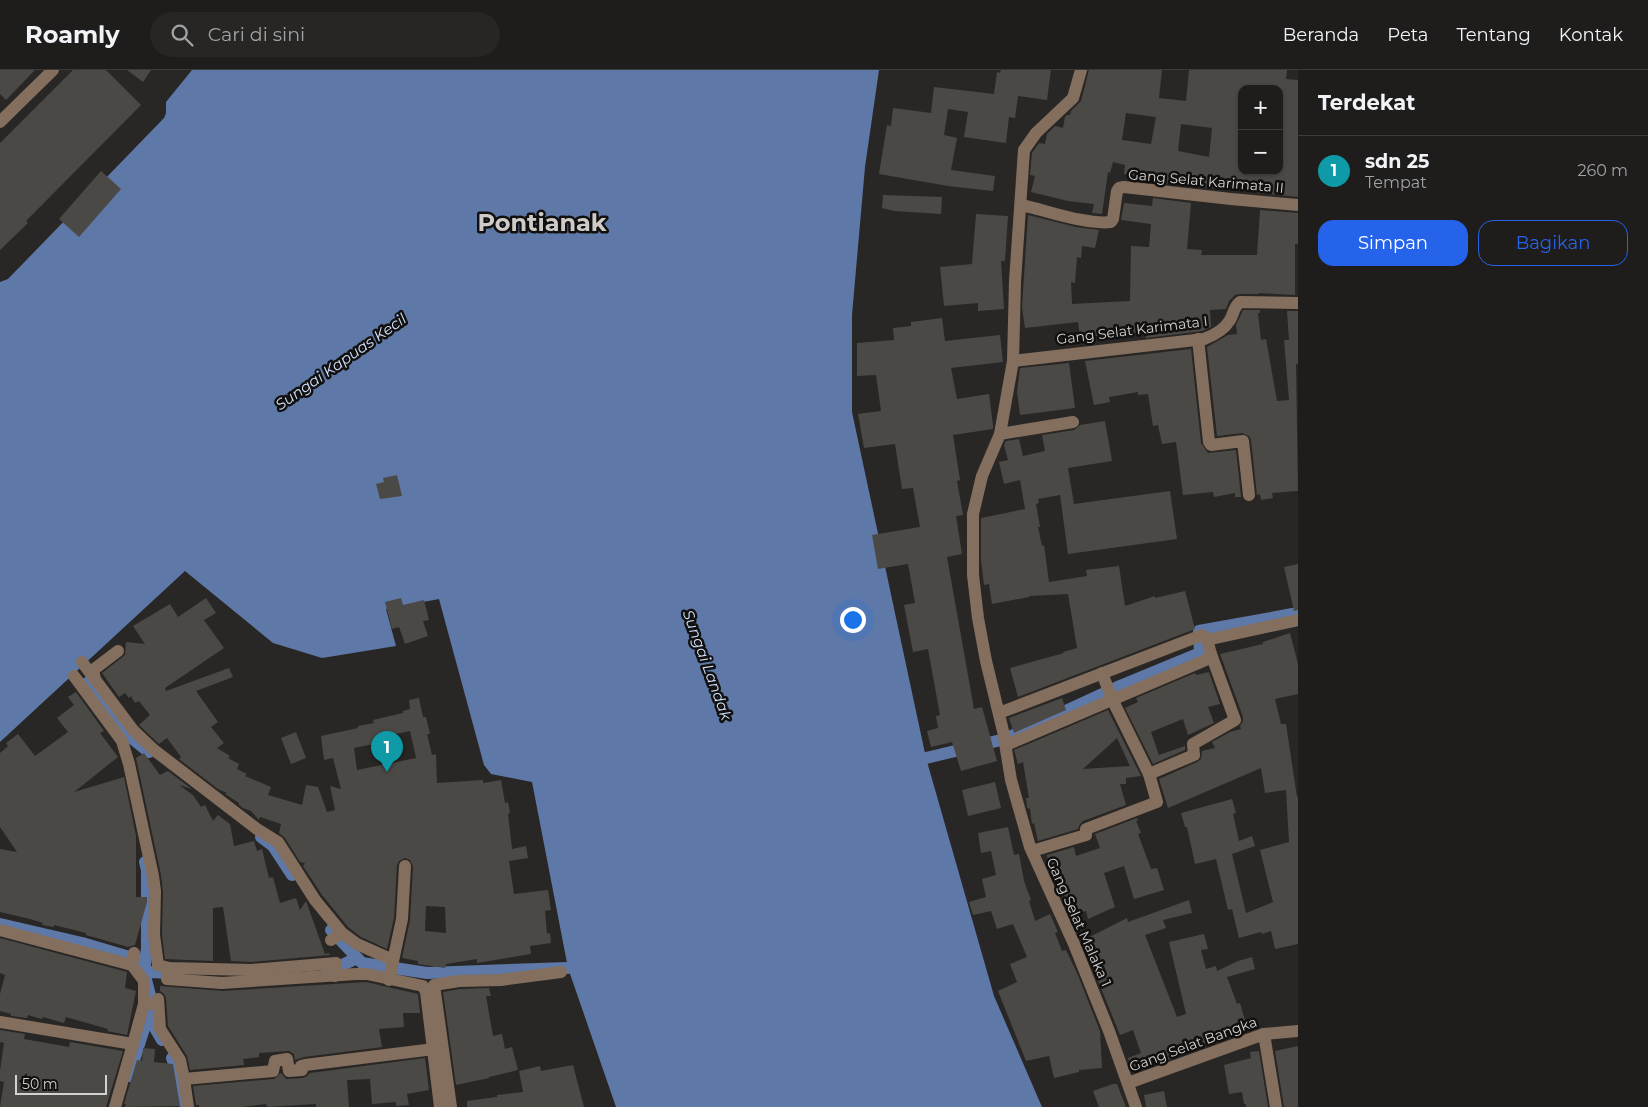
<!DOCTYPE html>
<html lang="id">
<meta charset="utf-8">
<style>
:root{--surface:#1f1d1c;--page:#272625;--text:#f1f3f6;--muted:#a1a2a3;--line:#3c3b3b;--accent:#2563eb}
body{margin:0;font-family:Montserrat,sans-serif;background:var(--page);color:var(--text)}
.controls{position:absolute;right:15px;top:15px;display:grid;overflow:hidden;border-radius:10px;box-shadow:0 1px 4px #0004}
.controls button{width:45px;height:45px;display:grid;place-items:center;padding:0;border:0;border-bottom:1px solid var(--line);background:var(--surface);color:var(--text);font:25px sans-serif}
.scale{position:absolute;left:15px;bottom:12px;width:92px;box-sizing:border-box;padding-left:5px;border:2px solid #d4d2d1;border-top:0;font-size:14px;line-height:18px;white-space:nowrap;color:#d4d2d1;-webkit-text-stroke:4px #11100f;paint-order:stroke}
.you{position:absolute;left:852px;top:549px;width:18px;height:18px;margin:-12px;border:4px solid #fff;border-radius:50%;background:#1a73e8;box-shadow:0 0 0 8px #1a73e833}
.badge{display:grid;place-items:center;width:32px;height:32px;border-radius:50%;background:var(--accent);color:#fff;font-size:16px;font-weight:700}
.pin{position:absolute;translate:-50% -41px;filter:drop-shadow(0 1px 2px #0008)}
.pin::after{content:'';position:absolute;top:26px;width:18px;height:15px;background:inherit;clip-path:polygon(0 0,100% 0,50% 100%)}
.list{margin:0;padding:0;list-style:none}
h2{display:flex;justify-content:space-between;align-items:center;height:65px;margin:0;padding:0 20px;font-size:21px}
h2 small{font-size:16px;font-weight:400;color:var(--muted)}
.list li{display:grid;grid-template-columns:32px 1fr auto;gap:15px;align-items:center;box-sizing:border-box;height:70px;padding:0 20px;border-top:1px solid var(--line)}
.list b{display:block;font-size:19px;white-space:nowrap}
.list p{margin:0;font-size:16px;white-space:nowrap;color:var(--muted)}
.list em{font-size:16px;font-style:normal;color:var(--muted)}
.actions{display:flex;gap:10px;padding:15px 20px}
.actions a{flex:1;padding:11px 0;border:1px solid var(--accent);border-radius:15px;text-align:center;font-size:18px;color:var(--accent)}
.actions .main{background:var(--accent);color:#fff}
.icon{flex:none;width:28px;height:28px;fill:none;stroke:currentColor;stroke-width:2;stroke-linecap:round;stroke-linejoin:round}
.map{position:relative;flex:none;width:1298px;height:1037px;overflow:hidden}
header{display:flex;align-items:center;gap:30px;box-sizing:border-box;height:70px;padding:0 25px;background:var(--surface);border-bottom:1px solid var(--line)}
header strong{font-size:24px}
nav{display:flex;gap:28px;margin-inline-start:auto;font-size:18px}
.search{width:350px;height:45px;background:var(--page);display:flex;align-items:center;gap:12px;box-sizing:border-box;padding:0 18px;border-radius:28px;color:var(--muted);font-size:19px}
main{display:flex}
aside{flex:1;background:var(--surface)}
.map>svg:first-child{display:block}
.water{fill:#5e78a8}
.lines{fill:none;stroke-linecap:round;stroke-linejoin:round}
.canal{stroke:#5e78a8;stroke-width:12}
.building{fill:#4b4946;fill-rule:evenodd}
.minor{stroke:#846f5e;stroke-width:12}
.labels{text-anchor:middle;stroke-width:5;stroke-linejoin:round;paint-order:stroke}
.street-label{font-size:14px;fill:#d4d2d1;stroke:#11100f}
.water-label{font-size:15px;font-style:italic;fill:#d0e1fe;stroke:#11100f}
.town-label{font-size:24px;font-weight:bold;fill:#cecbc8;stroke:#11100f}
</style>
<header>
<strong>Roamly</strong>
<div class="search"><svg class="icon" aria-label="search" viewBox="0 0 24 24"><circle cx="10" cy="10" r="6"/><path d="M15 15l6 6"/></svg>Cari di sini</div>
<nav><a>Beranda</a><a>Peta</a><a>Tentang</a><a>Kontak</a></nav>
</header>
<main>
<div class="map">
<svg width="1298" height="1037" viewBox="0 0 1298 1037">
<rect width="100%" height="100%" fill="#292725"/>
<polygon class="water" points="192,0 879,0 865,97 852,245 852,342 926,688 994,926 1042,1037 616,1037 568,898 532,712 491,704 484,695 439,529 386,539 396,576 322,588 273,573 185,501 0,672 0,212 8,209 164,48 166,43 166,32"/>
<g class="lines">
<g class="canal">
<polyline points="87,613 122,660 123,668"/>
<polyline points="122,660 149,682"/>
<polyline points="926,688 1005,669 1120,616 1200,583 1199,561 1298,543"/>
<polyline points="261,767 273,776 292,805"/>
<polyline points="145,792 147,800 147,878 144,902 153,937 148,946 162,970"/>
<polyline points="0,854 82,873 143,891"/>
<polyline points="331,860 362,893 427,903 568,898"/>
<polyline points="327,899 338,897 357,888"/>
<polyline points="144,902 178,903"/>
<polyline points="172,988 174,993 182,1031"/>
<polyline points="129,1006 148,946"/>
</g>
</g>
<g class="building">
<polygon points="0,0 35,0 6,30 0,24"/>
<polygon points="73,0 106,0 141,35 26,151 28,153 0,180 0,73"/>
<polygon points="127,0 151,0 143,12"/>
<polygon points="1001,0 1051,0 1047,30 1018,26 1015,48 1009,47 1006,73 964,67 968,42 948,39 944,65 957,68 951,100 995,106 993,121 948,116 879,104 887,55 891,56 893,38 931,43 934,17 994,24 997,2 1000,3"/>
<path d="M1089,0h73l-3,28 27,3 3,-31h98l-1,9 12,1v117l-143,-15v-2l-6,-1v-1l-25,-4 1,-9 -12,-3 -3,11 -2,-1 -6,42 -10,-1 2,-9 -26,-3 -37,-9 4,-16 -5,-1 2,-22 7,-10 6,1 2,-10 8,-8 8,2 2,-11 2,-2h3l1,-4 10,-10zM1242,19h37v82h-37zM1126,43l30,4 -5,27 -29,-4zM1181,54l31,4 -3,29 -31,-6z"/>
<polygon points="101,101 121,119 79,167 59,149"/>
<polygon points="883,125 942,127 941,144 894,141 882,138"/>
<polygon points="1153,128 1191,133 1187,179 1202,180 1201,185 1257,185 1260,140 1298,143 1298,174 1295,174 1295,225 1259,223 1259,224 1240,224 1235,225 1229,231 1226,239 1210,240 1211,257 1202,261 1146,268 1145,263 1080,267 1078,252 1025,258 1022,237 1028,145 1076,157 1099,160 1095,178 1082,176 1081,188 1077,187 1075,213 1071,212 1072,234 1130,231 1131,176 1149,177 1151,154 1121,150 1124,133 1152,136"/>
<polygon points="976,144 1008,146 1005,191 1001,191 1004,239 978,241 978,233 944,236 940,197 972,194"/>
<polygon points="1243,240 1260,240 1260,243 1258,243 1261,270 1266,269 1277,331 1289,330 1284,270 1289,270 1287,241 1298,241 1298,294 1296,294 1298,421 1272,423 1273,428 1261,430 1260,424 1257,425 1251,370 1249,366 1242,363 1217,366 1207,277 1228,265 1237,264 1236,255"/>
<polygon points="942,248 945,271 1000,265 1003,292 951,298 957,329 989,324 993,355 993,359 953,365 960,410 957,411 963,445 956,446 962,484 947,487 974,639 982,637 997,691 961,701 952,672 931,677 927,661 938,658 936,646 940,645 928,579 913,582 904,535 915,533 908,494 878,499 872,465 920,457 913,418 902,419 895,374 864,378 858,344 881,341 876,305 857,306 857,273 894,270 893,258 911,256 911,252"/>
<polygon points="1191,279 1201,373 1208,383 1236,380 1241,427 1235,427 1235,423 1214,427 1213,422 1183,425 1176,372 1162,374 1158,355 1153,356 1148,324 1138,325 1138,322 1109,327 1110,332 1094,335 1085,291"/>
<polygon points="1069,293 1075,338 1020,345 1017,322 1020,298"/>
<polygon points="1105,351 1112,391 1068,398 1074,434 1170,421 1177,469 1068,484 1060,425 1038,429 1039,433 1036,434 1040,457 1038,457 1042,476 1044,475 1049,512 1087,506 1086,500 1119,496 1125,536 1155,526 1155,528 1185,521 1195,559 1018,627 1010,598 1064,583 1063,582 1077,578 1068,524 1029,526 1029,527 992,534 989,514 984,515 981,490 981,448 1025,439 1020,410 1004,414 999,392 1008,390 1004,375 1006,371 1019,369 1023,386 1045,381 1042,365 1074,360 1080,355"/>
<polygon points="397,405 402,426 380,429 376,414 384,412 383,408"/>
<polygon points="1298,494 1298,540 1294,541 1284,497"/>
<path d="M206,528l10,15 -12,7 20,28 -59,40 1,3 63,-23 4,9 -37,14 22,31 -7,5 13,16 -7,5 13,8 -2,2 11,6 -2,5 10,5 -2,2 26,11 -3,8 34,10 4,-20 12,2 9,25 8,-2 -5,-24 11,3 -8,-31 -9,2 -3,-24 37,-8v-2l16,-3 -1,-3 30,-7v-2l7,-2 -1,-9 10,-2 4,19h3l4,17h-3l5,21 4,-1 1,29 46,-3v3l18,-3 4,23 3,-1 2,11 -2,1 4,35 14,-3 2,12 -19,3 5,33 34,-4 3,20 -6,1 2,23 3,-1 1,10 -21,3 1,8 -54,9v-4l-31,5 -1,4 -27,-4v-3l-16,-3 8,-38 3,-54 -3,-6 -5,-2 -6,3 -2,4 -3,53 -7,31 -26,-12 -13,-10 -26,-32 -19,-29 2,-3 -5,-1 -15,-24 -6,-5 2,-9 -21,-7 -1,3 -8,-9 -8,-3 -4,-3v-2l-14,-9 2,-1 -9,-4 -39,-30 2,-2 -14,-19 -8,6 -20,-19 11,-10 -11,-14 -4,2 -4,-7 -2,2 -4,-5 -6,4 -17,-24 23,-18 1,-13 19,2 -12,-18 37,-22 8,13zM410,661l6,27 -59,12 -3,-22 20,-4 -1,-5zM426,836l19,1 1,26 -21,-2z"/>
<polygon points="401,528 403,535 424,530 429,550 423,551 428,566 405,574 399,557 392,559 385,532"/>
<polygon points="1290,563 1298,594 1298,624 1275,629 1281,654 1286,654 1297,727 1298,727 1298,874 1275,879 1271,861 1262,864 1261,862 1239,868 1232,839 1228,840 1216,789 1195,794 1187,757 1185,757 1181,743 1232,729 1236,743 1233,744 1239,771 1252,766 1255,776 1232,784 1246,843 1273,832 1260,780 1289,772 1286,720 1265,723 1261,698 1168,738 1159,709 1197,692 1201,689 1202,681 1215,678 1212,672 1230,662 1241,659 1240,656 1243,651 1243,647 1220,584 1263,574 1263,572"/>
<polygon points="1209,602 1220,634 1208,637 1214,653 1188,665 1183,649 1151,662 1159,685 1185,676 1185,680 1153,694 1125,638 1138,632 1136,628 1195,603 1196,605"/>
<polygon points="76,622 104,661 100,663 118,687 74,722 124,707 136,766 136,827 147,827 147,832 135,875 128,877 86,865 86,863 54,855 54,857 42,855 43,853 30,849 0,842 0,779 17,782 0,757 0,683 8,676 6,673 18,664 35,686 68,662 57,648 74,635 68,627"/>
<polygon points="1062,628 1066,640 1014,663 1009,648"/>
<path d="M1108,640l33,66 -15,2v6h-6l6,21 -43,16 -3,3 -2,5 -40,12 -4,-18 -2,1 -2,-15 -3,-1 -1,-10h3l-6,-36 -5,2 -4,-14zM1117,668l13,28 -47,3z"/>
<polygon points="296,662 306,688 291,694 281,668"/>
<polygon points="144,683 160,705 168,701 192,719 179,715 193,725 201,737 205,735 213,751 218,745 230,754 234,776 254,771 257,781 262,779 269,808 273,807 280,833 296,828 300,840 306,831 325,884 329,883 330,885 251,892 231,891 223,837 213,838 213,891 165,889 162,865 163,821 161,805 136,688"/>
<polygon points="995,712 1001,738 968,746 962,720"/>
<polygon points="1137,748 1138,751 1136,751 1141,763 1138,764 1151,799 1157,798 1164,820 1134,829 1124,796 1104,803 1115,837 1088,849 1086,841 1070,846 1062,822 1060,823 1049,799 1047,785 1074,777 1076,786 1100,778 1095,764"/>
<polygon points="1008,757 1014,785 1019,784 1024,811 1031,830 1029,831 1035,851 1050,844 1058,862 1055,863 1062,881 1066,880 1077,903 1100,961 1102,998 1079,1000 1079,1002 1054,1008 1049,986 1026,991 998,921 1017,912 1010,894 1027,887 1013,854 997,859 991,841 973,845 969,832 986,827 982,809 996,805 991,781 981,783 978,763"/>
<polygon points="1189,830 1192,843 1163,850 1166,858 1145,865 1177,947 1186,944 1169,872 1204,864 1208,879 1201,880 1206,899 1216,896 1217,901 1238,891 1252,887 1255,899 1227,907 1237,934 1240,933 1248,961 1223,970 1202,974 1203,976 1181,982 1181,985 1152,996 1131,997 1128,988 1141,983 1133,960 1120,965 1082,871 1127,848 1128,852"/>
<polygon points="0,868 127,902 125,918 136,921 127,965 107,961 108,959 66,947 64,953 43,947 42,949 28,945 27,948 11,946 11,944 0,941 0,924 5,905 0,903"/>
<polygon points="366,912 418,924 420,943 403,943 404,957 379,959 382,977 304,987 295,990 294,984 289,981 259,983 259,987 243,989 244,995 190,1000 187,986 168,956 166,928 164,924 160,921 160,916 223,921"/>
<polygon points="489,918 491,926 486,926 493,966 502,964 505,979 512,977 518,1000 489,1007 489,1008 456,1015 443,922 460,919"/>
<polygon points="0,960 25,964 24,969 41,972 69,977 70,972 123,981 106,1037 0,1037 4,1012 0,1011 0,1001 4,973 0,972"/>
<polygon points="1298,976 1298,1037 1284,1037 1275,981"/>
<polygon points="143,978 155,979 154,992 173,994 180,1036 125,1037 126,1034 124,1034 137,990 142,991"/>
<polygon points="1259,981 1268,1037 1246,1037 1246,1034 1244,1034 1242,1022 1229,1024 1224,995 1251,988 1250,982"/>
<polygon points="425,988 429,1020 407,1024 409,1035 396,1036 396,1032 372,1034 370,1009 347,1010 349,1037 316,1037 316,1034 267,1037 266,1034 242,1037 199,1037 199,1035 196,1035 193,1016 274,1009 281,1003 286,1009 303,1008 307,1006 310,1003"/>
<polygon points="573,995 584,1037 467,1037 467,1031 497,1027 497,1025 523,1022 519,1001 540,996 541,1001"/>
<polygon points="1113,1014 1117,1014 1126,1037 1099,1037 1093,1021"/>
<polygon points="1164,1021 1167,1037 1146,1037 1144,1025"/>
</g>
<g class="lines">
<g class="minor">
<polyline points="1081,0 1073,28 1036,63 1024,80 1015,211 1013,291 1000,364 982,406 973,444 973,505 978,548 986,591 1003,661 1011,710 1030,777 1074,874 1109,961 1136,1037"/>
<polyline points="0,52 53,0"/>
<path d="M1021,135c25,5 64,20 90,17l2,-3 4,-28 2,-3 5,-1 107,12 67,6"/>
<polyline points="1198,269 1209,372 1211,375 1243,371 1249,425"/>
<path d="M1013,291l191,-22c11,-4 20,-9 26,-19 4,-7 4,-14 10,-18l58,1"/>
<polyline points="1000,364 1073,352"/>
<polyline points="82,592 133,660 154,680 257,759 278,772 315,830 342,863 357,874 393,890"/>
<polyline points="74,606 122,671 129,694 153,806 155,821 154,865 158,895 169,898 251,900 336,893 335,906"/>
<polyline points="95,609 93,600 118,581"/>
<polyline points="999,643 1202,565 1209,570"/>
<polyline points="1006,675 1208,589 1211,584 1208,573 1211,569 1298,550"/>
<polyline points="1149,704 1194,685 1193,674 1235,650 1211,584"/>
<polyline points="1032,781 1086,765 1086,759 1157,732 1149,704 1112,629 1102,603"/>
<polyline points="0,860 132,895"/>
<polyline points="331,870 342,863"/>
<polyline points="134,883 132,895 144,911 144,934 151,934"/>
<polyline points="169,898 167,909 222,913 356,904 367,904 423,916 426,922 440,1037"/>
<polyline points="389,910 402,849 405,796"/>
<polyline points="158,929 160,959 180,990 184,1009"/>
<polyline points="0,952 133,974 144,934"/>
<polyline points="1264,964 1276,1037"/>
<polyline points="1128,1013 1264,964 1298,961"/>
<polyline points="115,1037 133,974"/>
<polyline points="188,1037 184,1009 273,1001 275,991 287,989 289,1001 302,1000 301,996 305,995 434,979"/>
<polyline points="451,1037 434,915 459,911 501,910 561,902"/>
</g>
</g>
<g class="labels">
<g class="street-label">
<text transform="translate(1206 111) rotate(5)" y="5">Gang Selat Karimata II</text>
<text transform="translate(1132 260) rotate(-7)" y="5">Gang Selat Karimata I</text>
<text transform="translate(1079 852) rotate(66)" y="5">Gang Selat Malaka 1</text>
<text transform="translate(1193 974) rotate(-20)" y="5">Gang Selat Bangka</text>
</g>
<g class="water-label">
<text transform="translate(341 292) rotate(-35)" y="5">Sungai Kapuas Kecil</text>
<text transform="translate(707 595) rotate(70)" y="5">Sungai Landak</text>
</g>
<g class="town-label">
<text x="542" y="161">Pontianak</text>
</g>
</g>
</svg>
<div class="controls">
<button>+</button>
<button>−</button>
</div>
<div class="scale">50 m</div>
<div class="you"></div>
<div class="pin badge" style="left:387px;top:702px;background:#0f9aa8">1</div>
</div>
<aside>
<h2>Terdekat<small></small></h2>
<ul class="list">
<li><span class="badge" style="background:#0f9aa8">1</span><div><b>sdn 25</b><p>Tempat</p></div><em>260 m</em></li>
</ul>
<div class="actions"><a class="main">Simpan</a><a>Bagikan</a></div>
</aside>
</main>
